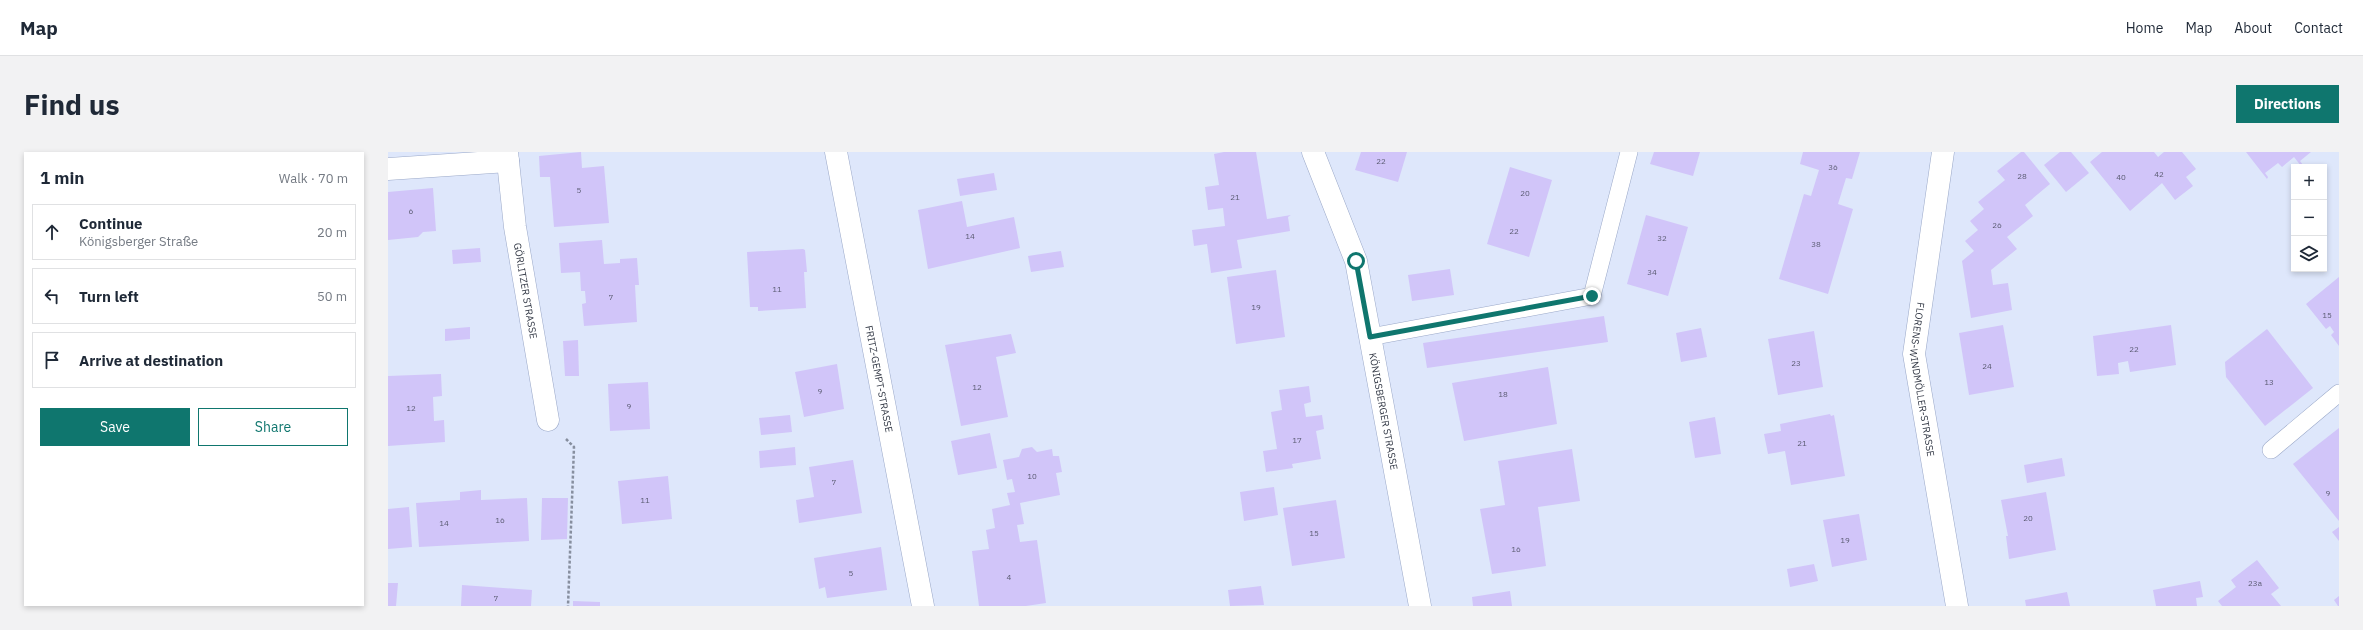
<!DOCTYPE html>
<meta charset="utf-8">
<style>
:root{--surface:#fff;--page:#f2f2f3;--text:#1f2937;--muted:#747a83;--line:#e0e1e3;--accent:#0f766e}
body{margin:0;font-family:"IBM Plex Sans",sans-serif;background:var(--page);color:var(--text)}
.controls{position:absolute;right:12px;top:12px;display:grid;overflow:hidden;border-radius:0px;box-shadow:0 2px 6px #0003}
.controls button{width:36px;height:36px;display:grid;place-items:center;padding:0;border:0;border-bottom:1px solid var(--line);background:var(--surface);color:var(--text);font:20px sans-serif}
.stop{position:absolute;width:12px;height:12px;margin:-9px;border:3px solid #0f766e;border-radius:50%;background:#fff}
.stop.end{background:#0f766e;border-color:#fff;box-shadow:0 1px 4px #0008}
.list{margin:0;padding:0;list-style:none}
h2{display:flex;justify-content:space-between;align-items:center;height:52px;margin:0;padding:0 16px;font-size:17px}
h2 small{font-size:13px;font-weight:400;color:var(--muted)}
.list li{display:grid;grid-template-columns:26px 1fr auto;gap:12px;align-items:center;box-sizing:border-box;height:56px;margin:0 8px 8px;padding:0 8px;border:1px solid var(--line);border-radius:0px}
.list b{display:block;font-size:15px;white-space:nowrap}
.list p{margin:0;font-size:13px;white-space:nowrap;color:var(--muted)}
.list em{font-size:13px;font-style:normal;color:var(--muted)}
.actions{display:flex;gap:8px;padding:12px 16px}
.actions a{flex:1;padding:9px 0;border:1px solid var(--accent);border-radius:0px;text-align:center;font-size:14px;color:var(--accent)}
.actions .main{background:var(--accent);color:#fff}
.icon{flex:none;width:22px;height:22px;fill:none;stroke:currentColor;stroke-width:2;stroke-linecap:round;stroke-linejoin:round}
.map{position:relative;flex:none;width:1951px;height:454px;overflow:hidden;border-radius:0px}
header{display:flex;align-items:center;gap:24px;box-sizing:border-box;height:56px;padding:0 20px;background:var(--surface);border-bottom:1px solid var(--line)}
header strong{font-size:19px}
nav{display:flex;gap:22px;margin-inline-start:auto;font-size:14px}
.intro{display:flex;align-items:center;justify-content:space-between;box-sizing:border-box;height:96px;padding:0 24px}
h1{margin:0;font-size:28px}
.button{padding:10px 18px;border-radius:0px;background:var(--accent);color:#fff;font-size:14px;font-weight:700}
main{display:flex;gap:24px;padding:0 24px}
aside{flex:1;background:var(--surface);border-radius:0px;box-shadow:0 2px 6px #0003}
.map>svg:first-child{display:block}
.building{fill:#d1c5f9}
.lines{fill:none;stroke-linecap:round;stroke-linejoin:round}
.service-casing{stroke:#9aa8c8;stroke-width:18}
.minor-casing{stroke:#9aa8c8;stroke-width:23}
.path{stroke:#878f9f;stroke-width:2.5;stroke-dasharray:3 2;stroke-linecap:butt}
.service{stroke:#fff;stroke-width:17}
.minor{stroke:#fff;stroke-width:22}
.route{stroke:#0f766e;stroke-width:5}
.labels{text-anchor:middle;stroke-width:3;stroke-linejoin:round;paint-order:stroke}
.number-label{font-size:8px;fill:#5a5b72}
.street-label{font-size:10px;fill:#323845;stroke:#dee7fb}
</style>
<header>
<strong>Map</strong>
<nav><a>Home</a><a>Map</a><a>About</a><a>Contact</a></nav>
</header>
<div class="intro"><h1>Find us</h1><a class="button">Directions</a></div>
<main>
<aside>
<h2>1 min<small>Walk · 70 m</small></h2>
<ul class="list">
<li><svg class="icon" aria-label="ahead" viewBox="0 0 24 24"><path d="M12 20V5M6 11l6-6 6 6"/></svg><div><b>Continue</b><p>Königsberger Straße</p></div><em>20 m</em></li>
<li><svg class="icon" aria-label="left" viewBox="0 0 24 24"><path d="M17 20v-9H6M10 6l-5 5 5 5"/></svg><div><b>Turn left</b></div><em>50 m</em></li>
<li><svg class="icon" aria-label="arrive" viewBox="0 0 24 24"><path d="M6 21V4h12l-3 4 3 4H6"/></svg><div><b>Arrive at destination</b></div></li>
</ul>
<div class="actions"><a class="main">Save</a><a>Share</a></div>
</aside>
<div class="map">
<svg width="1951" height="454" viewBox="0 0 1951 454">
<rect width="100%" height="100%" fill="#dee7fb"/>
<g class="building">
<polygon points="193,0 194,16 216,14 221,71 166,75 162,25 152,25 151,4"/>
<polygon points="836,0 868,0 879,67 903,63 900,65 902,79 849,88 854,116 823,121 819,92 806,94 804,78 837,74 835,56 820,58 817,35 831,33 826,2"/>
<polygon points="973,0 1019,0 1010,30 967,18"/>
<polygon points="1266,0 1312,0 1305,24 1262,12"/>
<polygon points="1415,0 1472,0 1464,27 1458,26 1450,52 1465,57 1440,142 1391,127 1416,42 1423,44 1431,18 1412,12"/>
<polygon points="1633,0 1636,0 1662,32 1637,53 1645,64 1619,85 1629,97 1603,118 1605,133 1620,131 1624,158 1583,166 1574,109 1586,99 1577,89 1590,78 1582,69 1596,57 1590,50 1617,28 1609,19"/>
<polygon points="1672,0 1683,0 1701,21 1678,40 1656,13"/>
<polygon points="1714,0 1766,0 1770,5 1776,0 1794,0 1808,17 1798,25 1805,34 1787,48 1774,31 1742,59 1702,10"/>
<polygon points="1858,0 1923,0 1912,9 1915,13 1913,14 1906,5 1894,15 1890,11 1877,21 1880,25 1879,27"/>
<polygon points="1122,15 1164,28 1141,105 1099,92"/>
<polygon points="606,21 609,38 572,44 569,27"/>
<polygon points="45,36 48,79 35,80 30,85 0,88 0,40"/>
<polygon points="574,49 579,75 626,65 632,96 540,117 530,58"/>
<polygon points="1258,63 1300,75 1280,144 1239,132"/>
<polygon points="214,88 216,112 232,111 232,107 249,106 251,133 247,133 249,170 196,174 194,152 198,151 197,139 193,139 192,120 173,121 171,91"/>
<polygon points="92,96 93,110 65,112 64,98"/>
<polygon points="415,97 417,98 419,120 416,120 418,156 370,159 370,155 362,155 359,100"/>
<polygon points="673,99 676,115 643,120 640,104"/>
<polygon points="1062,117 1066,143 1024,149 1020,123"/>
<polygon points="888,118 897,185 848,192 839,125"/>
<polygon points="1951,125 1951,194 1943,183 1946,180 1942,174 1938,177 1918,152"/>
<polygon points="1216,164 1220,190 1039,216 1035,191"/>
<polygon points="1615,173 1626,235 1581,243 1571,181"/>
<polygon points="1783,173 1788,213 1742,220 1740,209 1730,211 1731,222 1709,224 1705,184"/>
<polygon points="82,175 82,187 57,189 57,177"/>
<polygon points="1313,176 1319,205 1293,210 1288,181"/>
<polygon points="1879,177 1925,236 1877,274 1838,225 1837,210"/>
<polygon points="1426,179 1435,235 1390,243 1380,187"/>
<polygon points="623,182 628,201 608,205 620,265 573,274 557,193"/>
<polygon points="190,188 191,224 177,224 175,189"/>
<polygon points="449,212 456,257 416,265 407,220"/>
<polygon points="1160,215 1169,272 1076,289 1064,231"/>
<polygon points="53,222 54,244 45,245 46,269 56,268 57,290 0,294 0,224"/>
<polygon points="260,230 262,277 222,279 220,232"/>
<polygon points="921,234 923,250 916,252 918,265 934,263 936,277 928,279 933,307 904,312 905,316 878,320 875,299 889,297 883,260 894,258 891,238"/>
<polygon points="1442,262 1443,264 1446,263 1457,324 1403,333 1397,299 1380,302 1376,282 1393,279 1392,272"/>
<polygon points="402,263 404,280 373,283 371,266"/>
<polygon points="1327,265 1333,302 1307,306 1301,270"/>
<polygon points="1951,276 1951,369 1905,312"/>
<polygon points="602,281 609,316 570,323 563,289"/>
<polygon points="407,295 408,313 372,316 371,299"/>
<polygon points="644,295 649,300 664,297 665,304 671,304 674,320 668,321 672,343 632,351 636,372 629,373 632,390 649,388 658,451 638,454 591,454 584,399 601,397 598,378 607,376 604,357 622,353 619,341 627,340 624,327 619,328 615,308 631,305 634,297"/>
<polygon points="1184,297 1192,349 1150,355 1158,414 1104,422 1092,357 1117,353 1110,309"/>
<polygon points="1674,306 1677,324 1639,331 1636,313"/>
<polygon points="465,308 474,361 411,371 408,348 426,345 421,315"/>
<polygon points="280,324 284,367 234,372 230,329"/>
<polygon points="886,335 890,363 856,369 852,340"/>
<polygon points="93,338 93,348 139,346 141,389 31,395 28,351 72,348 72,340"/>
<polygon points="1658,340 1668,398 1621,407 1618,384 1620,384 1613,348"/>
<polygon points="154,346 180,346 179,387 153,388"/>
<polygon points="948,348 957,406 904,414 895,356"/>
<polygon points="21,355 24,395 0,397 0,357"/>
<polygon points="1471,362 1479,408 1444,415 1435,368"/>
<polygon points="1951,375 1951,389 1944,380"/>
<polygon points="493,395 499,438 439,446 437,435 431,437 426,406"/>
<polygon points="1869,408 1891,436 1883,442 1893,454 1834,454 1830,449 1848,435 1843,428"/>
<polygon points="1426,412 1430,429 1402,435 1399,417"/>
<polygon points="1812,429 1815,445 1808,446 1809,454 1768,454 1765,438"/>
<polygon points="0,431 10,431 8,454 0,454"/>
<polygon points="74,433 144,438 143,454 73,454"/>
<polygon points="873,434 876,453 842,454 840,438"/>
<polygon points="1122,439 1124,454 1085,454 1084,445"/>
<polygon points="1679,440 1682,454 1638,454 1637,448"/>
<polygon points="1951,444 1951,454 1950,454 1946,448"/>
<polygon points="185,449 212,450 212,454 185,454"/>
</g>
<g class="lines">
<defs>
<g id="service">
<polyline points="982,185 1204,144 1241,0"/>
<polyline points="1883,298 1951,241"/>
</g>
<g id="minor">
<path id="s1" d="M119,0l8,75 33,193"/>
<path id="s2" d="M448,0l87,454"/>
<path id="s3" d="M925,0l43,109 64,345"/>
<path id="s4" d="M1555,0l-29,202 43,252"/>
<polyline points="0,17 120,9"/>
</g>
</defs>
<use href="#service" class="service-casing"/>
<use href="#minor" class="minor-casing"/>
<polyline class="path" points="178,287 186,295 180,454"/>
<use href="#service" class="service"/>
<use href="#minor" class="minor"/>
</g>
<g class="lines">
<polyline class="route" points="968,109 982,185 1204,144"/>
</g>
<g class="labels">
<g class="number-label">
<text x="993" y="12">22</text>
<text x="1445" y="18">36</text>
<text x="1771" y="25">42</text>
<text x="1634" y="27">28</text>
<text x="1733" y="28">40</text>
<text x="191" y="41">5</text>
<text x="1137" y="44">20</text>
<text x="847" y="48">21</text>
<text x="23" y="62">6</text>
<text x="1609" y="76">26</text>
<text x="1126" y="82">22</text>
<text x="582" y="87">14</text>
<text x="1274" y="89">32</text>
<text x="1428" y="95">38</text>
<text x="1264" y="123">34</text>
<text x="389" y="140">11</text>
<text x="223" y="148">7</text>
<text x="868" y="158">19</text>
<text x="1939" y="166">15</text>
<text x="1746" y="200">22</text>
<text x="1408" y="214">23</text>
<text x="1599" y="217">24</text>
<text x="1881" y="233">13</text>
<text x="589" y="238">12</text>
<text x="432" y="242">9</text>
<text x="1115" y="245">18</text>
<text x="241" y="257">9</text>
<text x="23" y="259">12</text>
<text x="909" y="291">17</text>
<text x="1414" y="294">21</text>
<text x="644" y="327">10</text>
<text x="446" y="333">7</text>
<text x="1940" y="344">9</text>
<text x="257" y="351">11</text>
<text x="1640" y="369">20</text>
<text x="112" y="371">16</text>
<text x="56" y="374">14</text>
<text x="926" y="384">15</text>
<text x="1457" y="391">19</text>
<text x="1128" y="400">16</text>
<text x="463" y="424">5</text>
<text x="621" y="428">4</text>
<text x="1867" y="434">23a</text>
<text x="108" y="449">7</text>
</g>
<g class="street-label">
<text dy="4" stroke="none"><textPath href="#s1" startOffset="140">GÖRLITZER STRASSE</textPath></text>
<text dy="4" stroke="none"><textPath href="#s2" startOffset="231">FRITZ-GEMPT-STRASSE</textPath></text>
<text dy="4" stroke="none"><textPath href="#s4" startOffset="230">FLORENS-WINDMÖLLER-STRASSE</textPath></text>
<text dy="4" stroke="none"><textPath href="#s3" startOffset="270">KÖNIGSBERGER STRASSE</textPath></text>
</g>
</g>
</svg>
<div class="controls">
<button>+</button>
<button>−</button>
<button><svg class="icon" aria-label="layers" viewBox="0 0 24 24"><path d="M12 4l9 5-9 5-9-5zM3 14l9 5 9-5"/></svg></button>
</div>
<div class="stop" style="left:968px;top:109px"></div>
<div class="stop end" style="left:1204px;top:144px"></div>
</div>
</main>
